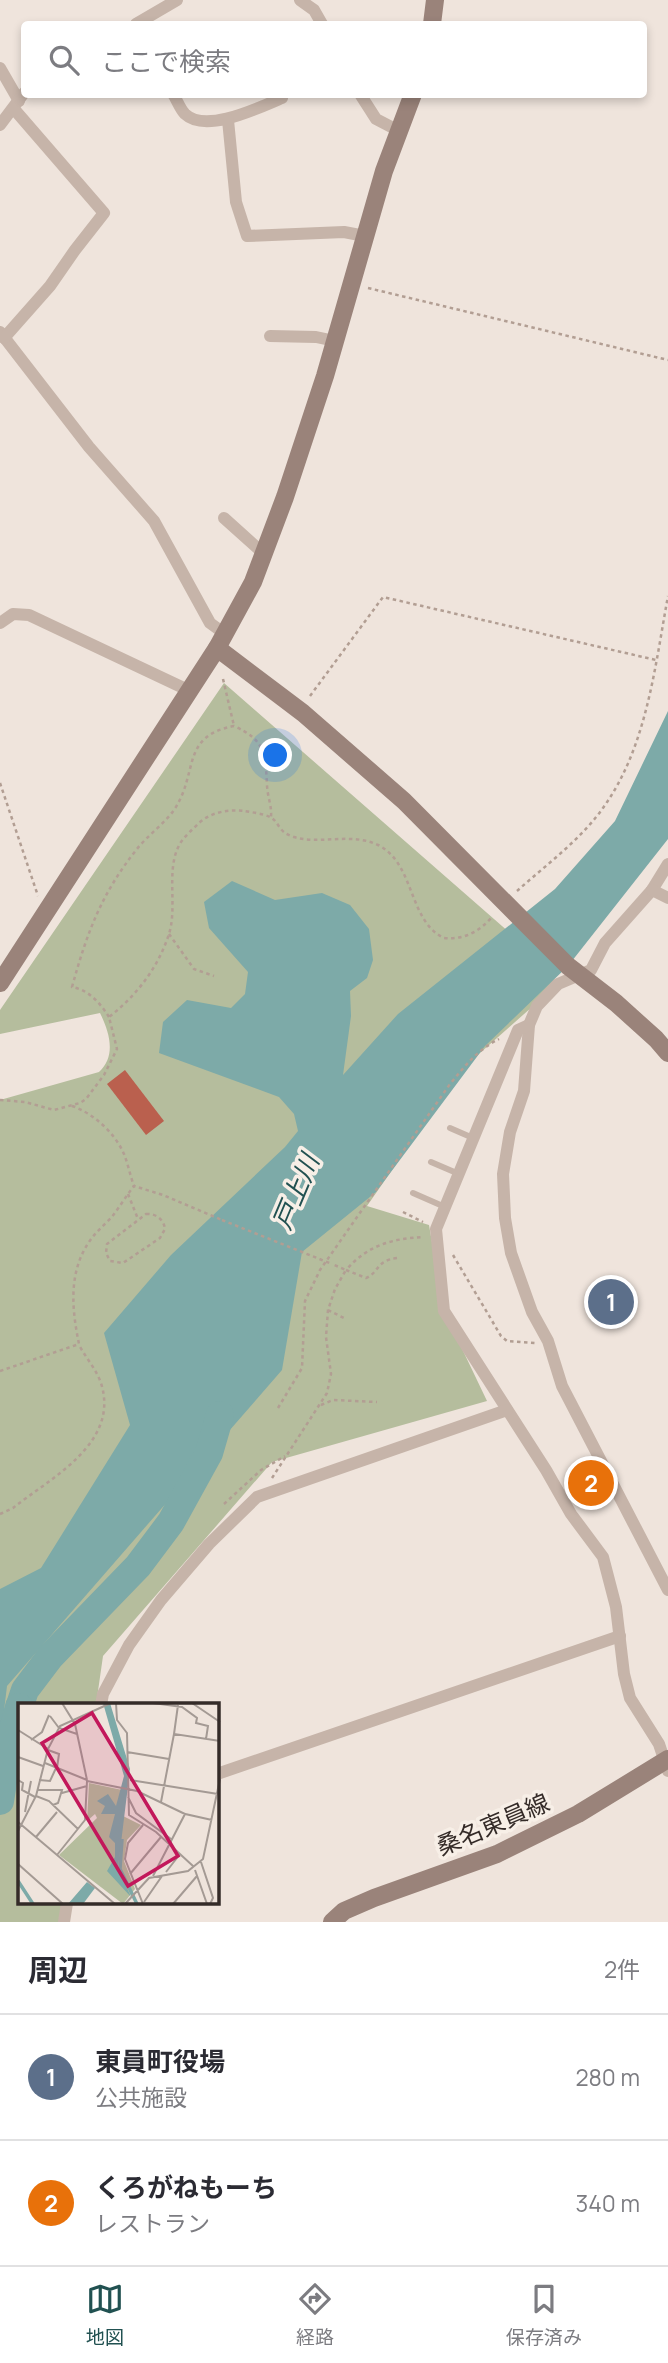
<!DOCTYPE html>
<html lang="ja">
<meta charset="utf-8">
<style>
:root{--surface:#fff;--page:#f2f2f3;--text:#2b2b33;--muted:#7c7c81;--line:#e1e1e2;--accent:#215151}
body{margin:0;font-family:Manrope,"Noto Sans JP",sans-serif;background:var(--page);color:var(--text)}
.you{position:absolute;left:276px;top:756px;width:24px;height:24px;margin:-18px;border:5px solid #fff;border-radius:50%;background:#1a73e8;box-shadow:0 0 0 10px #1a73e833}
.badge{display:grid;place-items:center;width:46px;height:46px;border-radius:50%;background:var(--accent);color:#fff;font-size:23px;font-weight:700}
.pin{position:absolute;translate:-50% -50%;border:4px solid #fff;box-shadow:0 2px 7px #0006}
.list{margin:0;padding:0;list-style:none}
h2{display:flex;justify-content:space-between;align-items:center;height:91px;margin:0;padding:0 28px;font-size:30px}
h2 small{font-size:23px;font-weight:400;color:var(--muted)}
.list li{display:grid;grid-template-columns:46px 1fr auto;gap:21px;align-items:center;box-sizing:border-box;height:126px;padding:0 28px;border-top:2px solid var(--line)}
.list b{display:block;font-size:26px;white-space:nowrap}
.list p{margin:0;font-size:23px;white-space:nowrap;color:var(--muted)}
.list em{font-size:23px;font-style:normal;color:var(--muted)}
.icon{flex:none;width:38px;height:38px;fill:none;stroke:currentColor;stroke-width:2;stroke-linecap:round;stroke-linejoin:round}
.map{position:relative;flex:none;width:668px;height:1922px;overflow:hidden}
.search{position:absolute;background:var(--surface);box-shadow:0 4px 10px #0003;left:21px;right:21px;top:21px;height:77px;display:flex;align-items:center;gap:18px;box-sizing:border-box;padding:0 24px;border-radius:7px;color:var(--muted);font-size:26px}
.sheet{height:343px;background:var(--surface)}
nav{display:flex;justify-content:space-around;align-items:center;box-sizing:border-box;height:98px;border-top:2px solid var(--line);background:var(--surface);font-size:19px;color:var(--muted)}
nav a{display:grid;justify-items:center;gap:4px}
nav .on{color:var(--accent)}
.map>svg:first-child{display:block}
.green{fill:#b5bd9d}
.water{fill:#7daaa8}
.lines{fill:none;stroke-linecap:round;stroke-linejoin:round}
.river{stroke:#7daaa8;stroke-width:28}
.building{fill:#ba604e}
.path{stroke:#b29e93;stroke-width:2.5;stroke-dasharray:3.5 3.5;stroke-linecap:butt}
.lane{stroke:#c6b4a9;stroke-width:6}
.street{stroke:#c6b4a9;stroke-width:12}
.secondary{stroke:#9a837a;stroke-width:18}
.path-bridge{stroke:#b29e93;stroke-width:2.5;stroke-dasharray:3.5 3.5;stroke-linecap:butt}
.labels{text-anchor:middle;stroke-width:7;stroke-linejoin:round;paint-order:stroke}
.street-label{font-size:24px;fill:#342b28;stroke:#f7efe7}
.water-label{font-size:26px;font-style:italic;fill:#215151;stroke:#f7efe7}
.inset-river{fill:none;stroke:#7daaa8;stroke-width:3.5}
.inset-road{fill:none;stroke:#a49a94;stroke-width:2}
.view{fill:#c2185b;fill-opacity:0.15;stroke:#c2185b;stroke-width:3.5}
.inset-edge{fill:none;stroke:#342b28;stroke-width:3.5}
</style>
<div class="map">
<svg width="668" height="1922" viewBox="0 0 668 1922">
<rect width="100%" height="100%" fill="#efe4dc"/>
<path class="green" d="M224,683l293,256 41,45 -95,84 -96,138 62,19 15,86 43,90 -215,61 -169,194 -7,49h-77v198h45l-3,19h-61v-822l99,-28c18,-16 10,-41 1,-59l-100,21v-24z"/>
<polygon class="water" points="668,711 668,839 568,966 485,1046 376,1192 302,1252 282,1370 7,1686 0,1744 0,1589 41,1568 130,1425 104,1333 171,1255 285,1147 298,1131 294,1114 279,1097 159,1053 163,1022 187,1000 231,1008 245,994 248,972 209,928 204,902 232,881 275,900 322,893 350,905 369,929 373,960 367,978 350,991 351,1016 343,1075 398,1014 555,889 615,821"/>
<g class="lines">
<g class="river">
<polyline points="20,1705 25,1690 50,1657 138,1566 171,1522 209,1453 220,1415"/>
<polyline points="0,1801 9,1744 19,1707"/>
</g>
</g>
<polygon class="building" points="125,1070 164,1121 146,1135 107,1084"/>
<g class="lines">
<g class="path">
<polyline points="368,288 668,360"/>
<polyline points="223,679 234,726"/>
<polyline points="310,696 383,597 656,660"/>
<polyline points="0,783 38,896"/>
<path d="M517,891c30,-27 66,-53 88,-86 42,-60 50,-139 63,-209"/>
<polyline points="169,934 194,969 214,976"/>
<path d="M109,1017c-9,-14 -20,-27 -37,-30 15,-54 29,-93 65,-138 11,-14 27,-25 37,-39 25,-37 6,-74 60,-84 32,15 31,27 33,58 0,12 5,21 4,33"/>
<path d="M0,1100l25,2 29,8 26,-7 6,-4 18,-24 13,-26 -8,-32c27,-21 48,-48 59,-80 11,-30 -4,-68 13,-95 5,-7 12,-13 18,-19 12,-11 30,-14 45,-12 7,1 20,3 26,6 10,5 7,15 24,20 27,8 57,-5 84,8 37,18 30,76 66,93 21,2 36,-7 49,-22"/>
<path d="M72,1106c21,7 43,27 52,48 4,10 6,21 10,32"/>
<polyline points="128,1194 138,1219"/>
<polyline points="403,1212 423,1222"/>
<path d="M146,1214c10,-1 18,6 19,15l-5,9 -37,25 -13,-2 -4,-8 1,-9z"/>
<polyline points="453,1255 501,1336 507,1341 535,1343"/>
<path d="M397,1258c-22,3 -17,14 -31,20l-20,-8c22,-25 45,-31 77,-33"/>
<polyline points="328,1310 346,1319"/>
<path d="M0,1371l79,-27c-7,-34 -11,-71 10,-102 6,-9 14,-16 22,-24 8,-10 15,-22 23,-32l29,9 59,25"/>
<polyline points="321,1405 333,1400 377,1402"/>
<path d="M278,1408l24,-40 3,-67 15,-31 130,-186c15,-18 27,-34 49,-45"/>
<polyline points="272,1478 327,1393 331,1374 326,1337 328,1310 335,1289 346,1270 332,1264"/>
<polyline points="224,1504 261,1470 285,1456"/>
<path d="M0,1514l13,-6c39,-31 107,-65 88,-125 -5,-14 -15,-25 -22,-38"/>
</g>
<g class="lane">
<polyline points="450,1128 473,1138"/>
<polyline points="431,1162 459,1174"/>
<polyline points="413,1193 445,1207"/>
</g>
<g class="street">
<polyline points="300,0 314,10 322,24"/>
<polyline points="136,24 177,0"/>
<polyline points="0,68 19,101"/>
<path d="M173,94c4,6 7,15 12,20 21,20 75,-7 97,-16"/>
<polyline points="360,94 376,119 399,131"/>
<polyline points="228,120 236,202 247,236 344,232 365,236"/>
<polyline points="0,125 24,93"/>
<polyline points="0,332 89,447 154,521 210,623 225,634"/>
<polyline points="270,336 316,337 335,341"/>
<polyline points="4,338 50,286 75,250 104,213 14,109"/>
<polyline points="224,518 264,554"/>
<polyline points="0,623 13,614 29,615 190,691"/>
<polyline points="668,864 652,890 605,943 591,970 558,984 537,1006 529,1025 524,1091 510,1132 503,1174 505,1218 511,1253 532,1312 548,1341 562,1386 668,1590"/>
<polyline points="652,890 668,898"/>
<polyline points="529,1025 518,1030 436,1229 444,1311 546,1470 571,1514 603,1557 616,1607 624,1674 630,1698 659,1744 668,1771"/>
<polyline points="101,1705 103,1694 129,1645 161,1600 209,1544 257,1497 507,1410"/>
<polyline points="217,1774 620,1636"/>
<polyline points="64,1922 67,1903"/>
</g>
<g class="secondary">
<polyline points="432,24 435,0"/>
<polyline points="217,648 253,582 285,497 325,376 384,171 413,94"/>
<polyline points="0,983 217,648 303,713 404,801 568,966 616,1003 656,1039 668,1053"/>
<polyline points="332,1922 344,1911 374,1898 497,1854 578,1814 668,1759"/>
</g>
<polyline class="path-bridge" points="222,1220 332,1264"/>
</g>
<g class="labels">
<g class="street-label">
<text transform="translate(493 1825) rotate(-23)" y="8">桑名東員線</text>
</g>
<g class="water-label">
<text transform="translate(296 1192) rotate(-67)" y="9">戸上川</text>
</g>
</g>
<g transform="translate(18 1703)">
<rect width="201" height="201" fill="#efe4dc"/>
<path d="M71,80l38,8 -4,25 18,9 -14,15 -3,21 11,28 -12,15 -64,-49 38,-37 -2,-4 -8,7z" fill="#b5bd9d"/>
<path d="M85,0h7l20,66 -12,99 13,29 -24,-26 8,-14v-14l-6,-6 6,-23h-14l4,-8 -8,-5 11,-7 8,12 8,-30zM69,179l8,6 -12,16h-15z" fill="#7daaa8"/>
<path class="inset-river" d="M104,136l-2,30 17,35M0,178l15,23"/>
<path class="inset-road" d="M44,0l13,21 12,56M98,0l1,17 10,13 2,82 27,17 37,34M135,0l29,4 15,11 -1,5 12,3 -2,13M174,0l28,19M160,2l-4,29 46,7M32,13l9,12 18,6M0,27l30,19M13,37l11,-8 7,-17M30,47l11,4 -2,14M109,49l42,7M0,54l25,9M27,60l42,17M0,77l5,3 -1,7 13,7M21,77l11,1 6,-13M112,77l88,14M20,87h24l-4,13 -5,2M44,90l25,-7M18,93l13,5 29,28M110,94l8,16 35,26M143,99l13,-68M7,109l6,-31M0,119l97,82M125,122l-15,18 -3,16 18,45M0,128l18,-35 12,-47 12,-23 51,-23M18,134l21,-25M39,152l28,-35 2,-39 50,10 48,23M183,159l12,36 -3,6M0,161l45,40M177,167l12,34M148,169l14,-18M112,171l31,-37M135,173l32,-62 27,6M126,199l18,-26M107,201l24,-26 39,-7 15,-12 17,-80M155,201l24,-28"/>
<path class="view" d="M74,10l86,143 -50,30 -86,-143z"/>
<rect width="201" height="201" class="inset-edge"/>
</g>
</svg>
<div class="you"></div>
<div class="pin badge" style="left:611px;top:1302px;background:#5c6f8a">1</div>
<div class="pin badge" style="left:591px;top:1483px;background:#e8710a">2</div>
<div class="search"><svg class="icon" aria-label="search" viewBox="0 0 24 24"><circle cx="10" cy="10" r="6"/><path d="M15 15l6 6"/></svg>ここで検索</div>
</div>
<section class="sheet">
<h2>周辺<small>2件</small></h2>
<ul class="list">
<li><span class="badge" style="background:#5c6f8a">1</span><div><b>東員町役場</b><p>公共施設</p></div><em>280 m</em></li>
<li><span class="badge" style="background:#e8710a">2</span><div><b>くろがねもーち</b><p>レストラン</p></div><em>340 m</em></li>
</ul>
</section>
<nav>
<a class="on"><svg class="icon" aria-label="map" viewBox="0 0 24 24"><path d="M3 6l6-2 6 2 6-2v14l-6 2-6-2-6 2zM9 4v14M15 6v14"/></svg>地図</a>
<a><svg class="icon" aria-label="directions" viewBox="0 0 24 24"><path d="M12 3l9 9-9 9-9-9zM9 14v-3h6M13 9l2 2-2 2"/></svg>経路</a>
<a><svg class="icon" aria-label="saved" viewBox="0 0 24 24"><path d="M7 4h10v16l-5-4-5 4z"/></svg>保存済み</a>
</nav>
